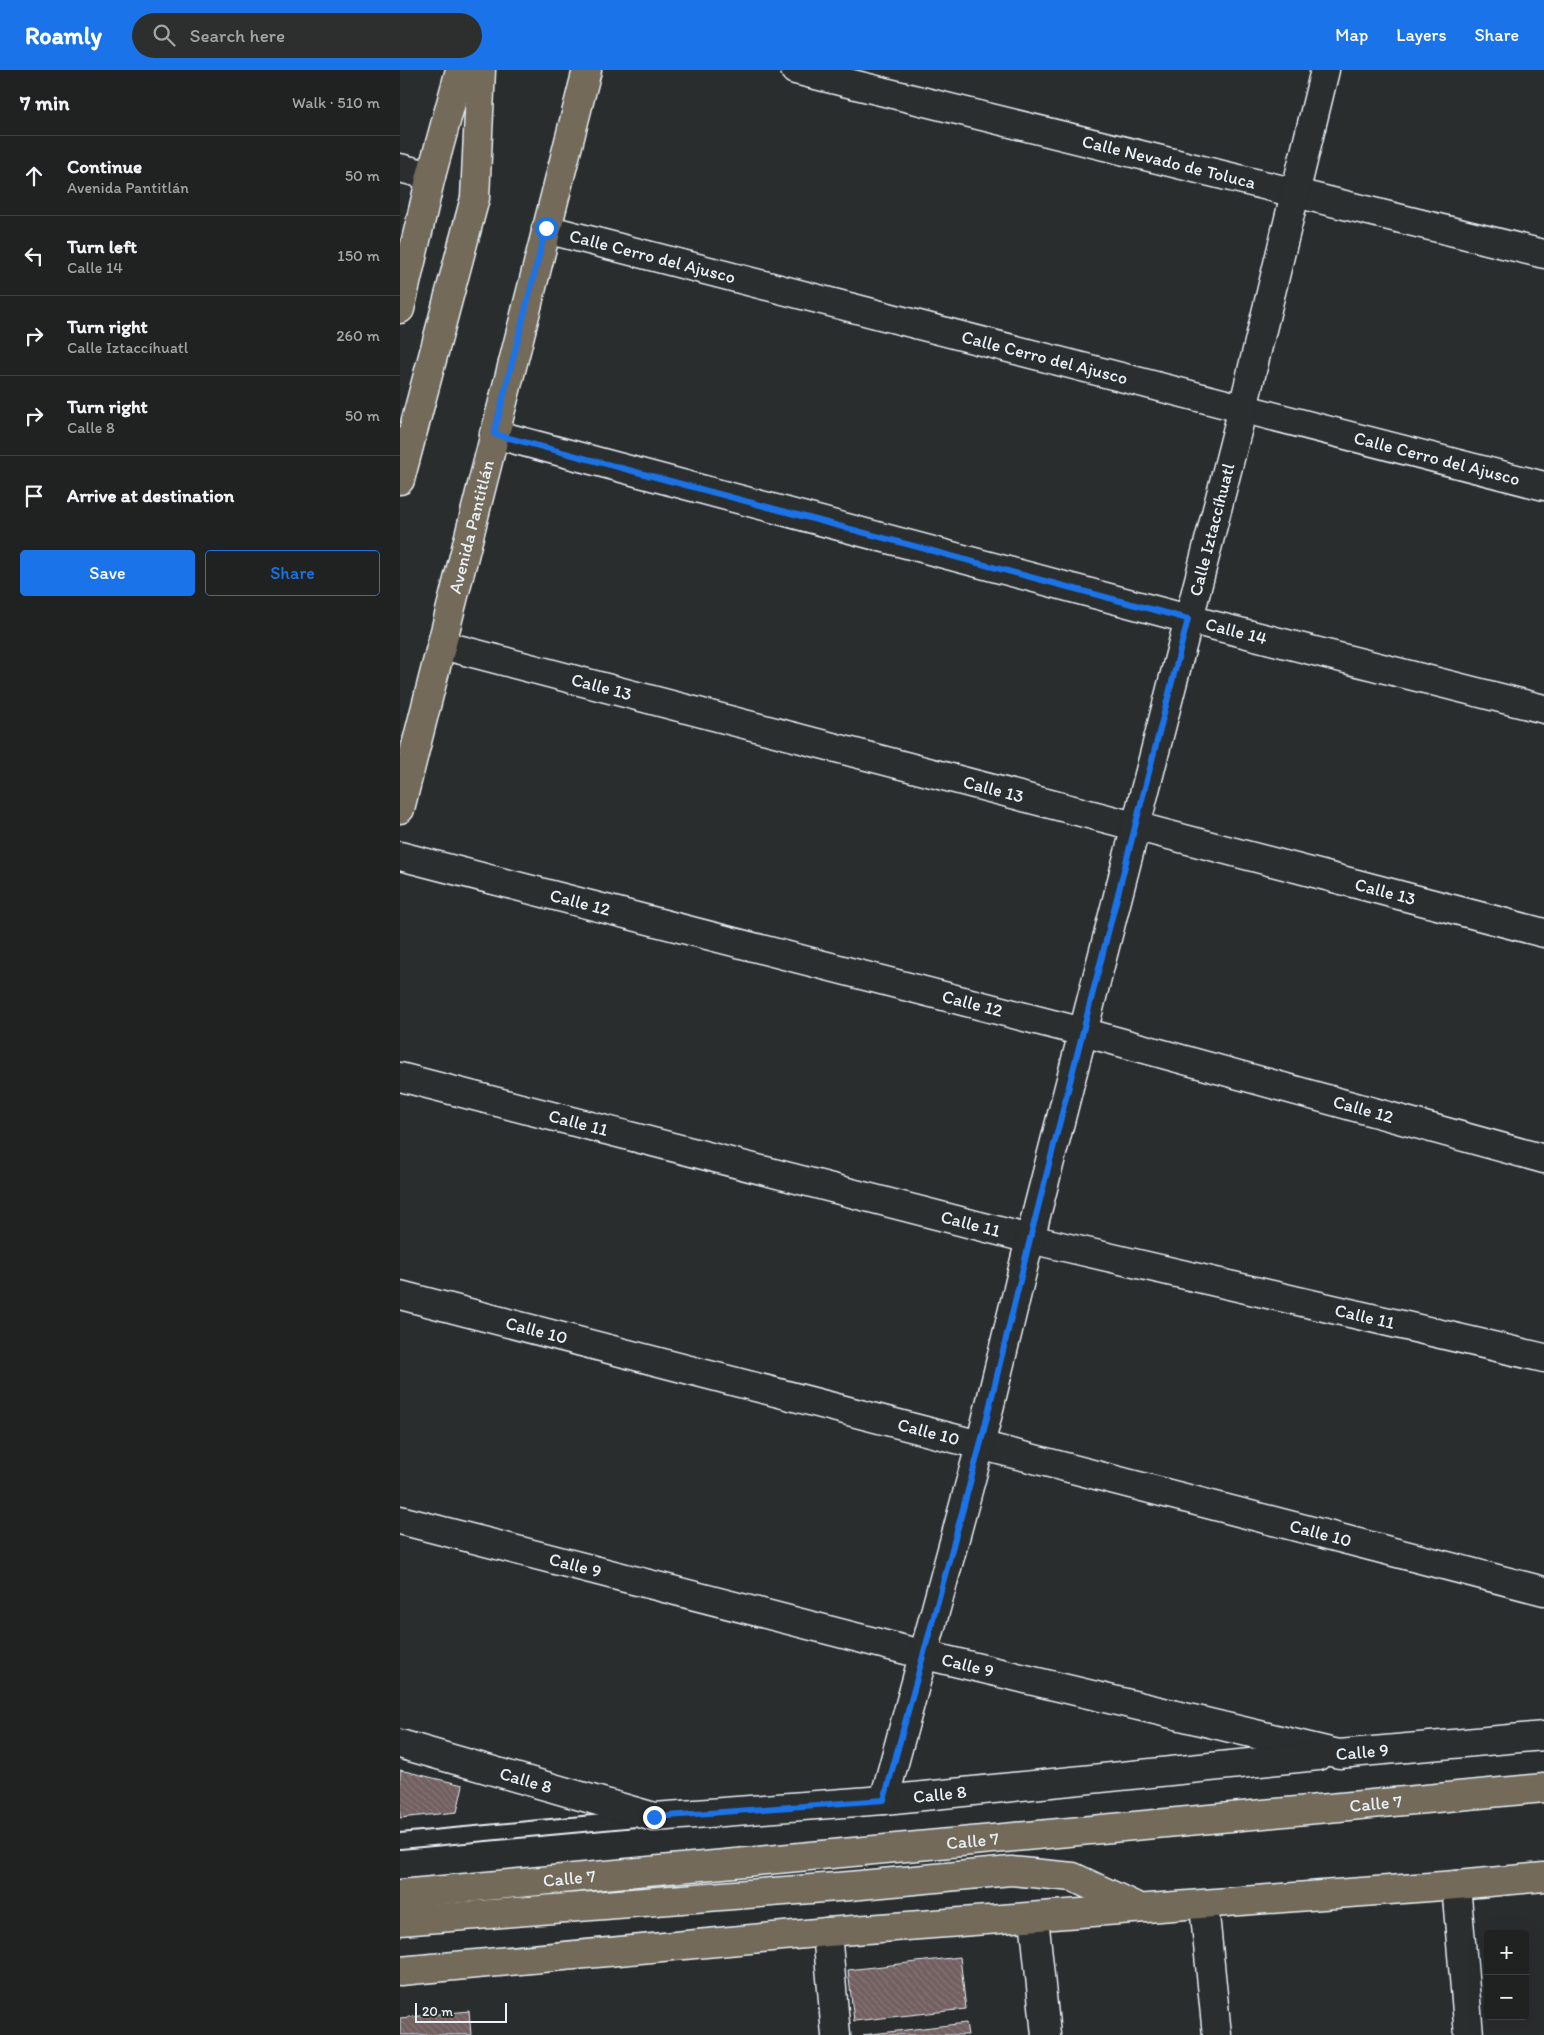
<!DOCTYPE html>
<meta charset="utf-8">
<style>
:root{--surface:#202222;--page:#2d2f2f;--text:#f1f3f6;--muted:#a2a4a5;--line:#3d3f40;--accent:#1a73e8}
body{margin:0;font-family:Itim,sans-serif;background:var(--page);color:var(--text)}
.controls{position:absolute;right:15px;bottom:15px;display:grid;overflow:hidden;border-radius:5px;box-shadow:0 5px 20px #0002}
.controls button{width:45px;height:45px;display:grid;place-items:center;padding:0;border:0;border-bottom:1px solid var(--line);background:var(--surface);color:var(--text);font:25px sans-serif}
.scale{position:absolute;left:15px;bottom:12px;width:92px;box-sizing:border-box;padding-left:5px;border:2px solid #e8f1f8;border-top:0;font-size:14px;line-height:18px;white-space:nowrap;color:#e8f1f8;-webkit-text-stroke:4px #2a2d2e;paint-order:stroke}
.stop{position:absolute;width:15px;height:15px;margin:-11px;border:4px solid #1a73e8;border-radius:50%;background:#fff}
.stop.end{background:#1a73e8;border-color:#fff;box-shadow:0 1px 5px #0008}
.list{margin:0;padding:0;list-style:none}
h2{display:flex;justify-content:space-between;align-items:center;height:65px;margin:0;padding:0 20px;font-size:21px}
h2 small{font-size:16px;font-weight:400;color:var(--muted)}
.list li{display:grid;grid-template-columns:32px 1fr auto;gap:15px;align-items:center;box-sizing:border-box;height:80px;padding:0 20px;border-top:1px solid var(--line)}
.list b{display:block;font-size:19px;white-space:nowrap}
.list p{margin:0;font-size:16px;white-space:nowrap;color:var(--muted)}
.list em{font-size:16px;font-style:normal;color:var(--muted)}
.actions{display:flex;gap:10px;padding:15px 20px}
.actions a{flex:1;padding:11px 0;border:1px solid var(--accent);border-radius:5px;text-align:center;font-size:18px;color:var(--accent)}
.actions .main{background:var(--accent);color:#fff}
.icon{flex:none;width:28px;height:28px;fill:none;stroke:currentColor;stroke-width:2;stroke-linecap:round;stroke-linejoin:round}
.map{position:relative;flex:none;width:1144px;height:1965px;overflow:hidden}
header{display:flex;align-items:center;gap:30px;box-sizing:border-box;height:70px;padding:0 25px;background:var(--accent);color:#fff}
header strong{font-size:24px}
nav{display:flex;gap:28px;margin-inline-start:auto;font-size:18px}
.search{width:350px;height:45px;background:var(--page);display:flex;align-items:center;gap:12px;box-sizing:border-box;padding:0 18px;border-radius:28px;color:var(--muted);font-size:19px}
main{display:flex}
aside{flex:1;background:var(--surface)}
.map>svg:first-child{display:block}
.building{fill:url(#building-back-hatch);stroke:#e8f1f8}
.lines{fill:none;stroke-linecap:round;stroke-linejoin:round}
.service-casing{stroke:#e8f1f8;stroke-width:18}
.minor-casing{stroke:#e8f1f8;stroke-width:31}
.primary-casing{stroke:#e8f1f8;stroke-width:31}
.service{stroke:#2a2d2e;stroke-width:14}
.minor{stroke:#2a2d2e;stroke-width:28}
.primary{stroke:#736b5a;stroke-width:28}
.route{stroke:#1a73e8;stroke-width:6}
.labels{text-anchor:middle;stroke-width:4.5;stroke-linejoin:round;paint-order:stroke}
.street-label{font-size:18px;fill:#e8f1f8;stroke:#2a2d2e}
</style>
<header>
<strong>Roamly</strong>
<div class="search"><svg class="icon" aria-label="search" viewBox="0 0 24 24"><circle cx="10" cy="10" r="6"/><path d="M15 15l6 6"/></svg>Search here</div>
<nav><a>Map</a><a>Layers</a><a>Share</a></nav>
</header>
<main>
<aside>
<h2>7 min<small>Walk · 510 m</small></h2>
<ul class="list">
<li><svg class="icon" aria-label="ahead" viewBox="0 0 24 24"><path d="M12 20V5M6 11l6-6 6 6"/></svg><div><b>Continue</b><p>Avenida Pantitlán</p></div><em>50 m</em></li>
<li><svg class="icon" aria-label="left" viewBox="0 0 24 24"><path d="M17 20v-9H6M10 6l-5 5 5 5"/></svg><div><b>Turn left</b><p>Calle 14</p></div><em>150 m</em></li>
<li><svg class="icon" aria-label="right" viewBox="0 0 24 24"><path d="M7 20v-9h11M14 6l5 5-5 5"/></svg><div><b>Turn right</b><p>Calle Iztaccíhuatl</p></div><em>260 m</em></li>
<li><svg class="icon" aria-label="right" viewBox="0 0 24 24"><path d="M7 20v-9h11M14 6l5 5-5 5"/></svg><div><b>Turn right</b><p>Calle 8</p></div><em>50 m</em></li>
<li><svg class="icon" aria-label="arrive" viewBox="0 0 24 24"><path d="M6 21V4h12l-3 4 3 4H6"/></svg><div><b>Arrive at destination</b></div></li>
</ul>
<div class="actions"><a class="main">Save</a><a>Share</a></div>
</aside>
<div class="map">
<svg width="1144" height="1965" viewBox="0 0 1144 1965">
<defs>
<pattern id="building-back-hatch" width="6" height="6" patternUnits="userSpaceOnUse" patternTransform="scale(1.25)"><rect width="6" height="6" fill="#725f5f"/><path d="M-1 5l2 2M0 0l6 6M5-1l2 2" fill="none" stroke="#867677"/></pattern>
</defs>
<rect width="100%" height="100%" fill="#2a2d2e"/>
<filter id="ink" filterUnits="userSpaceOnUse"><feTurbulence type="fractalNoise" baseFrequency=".02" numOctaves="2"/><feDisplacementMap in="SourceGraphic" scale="10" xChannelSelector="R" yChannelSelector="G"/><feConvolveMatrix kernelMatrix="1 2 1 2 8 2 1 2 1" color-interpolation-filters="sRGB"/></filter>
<g filter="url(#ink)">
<g class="building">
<polygon points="0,1700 63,1715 57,1742 0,1748"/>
<polygon points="560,1887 566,1939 454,1951 448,1900"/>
<polygon points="69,1941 71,1965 0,1965 0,1948"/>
<polygon points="566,1953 568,1965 463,1965"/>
</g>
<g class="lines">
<defs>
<polyline id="service" points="0,1771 236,1749"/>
<g id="minor">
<path id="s1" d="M395,0l749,184"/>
<polyline points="0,98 31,106"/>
<path id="s2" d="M146,159l998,257"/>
<path id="s3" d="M94,364l694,185 356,90"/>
<path id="s4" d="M42,575l1102,288"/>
<path id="s5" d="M0,786l683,176 461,127"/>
<path id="s6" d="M0,1007l630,162 514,119"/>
<path id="s7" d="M0,1225l1144,296"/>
<path id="s8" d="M0,1450l525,135 414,99 205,-18"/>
<path id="s9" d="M0,1674l254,73 230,-17 434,-44"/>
<path id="s10" d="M484,1730l96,-354 50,-207 213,-831 82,-338"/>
<polyline points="1056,1815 1069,1965"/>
<polyline points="804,1835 817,1965"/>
<polyline points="634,1847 646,1965"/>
<polyline points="427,1862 436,1965"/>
</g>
<g id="primary">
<polyline points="0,239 31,106 60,0"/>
<polyline points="0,410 75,128 81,0"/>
<path id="s11" d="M0,739l187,-739"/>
<path id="s12" d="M0,1824l1144,-106"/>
<polyline points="0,1851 450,1816 611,1801 673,1807 739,1838"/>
<polyline points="0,1901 427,1862 1056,1815 1144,1807"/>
</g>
</defs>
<use href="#service" class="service-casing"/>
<use href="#minor" class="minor-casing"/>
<use href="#primary" class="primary-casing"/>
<use href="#service" class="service"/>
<use href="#minor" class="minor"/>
<use href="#primary" class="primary"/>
</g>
</g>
<g class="lines" filter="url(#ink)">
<polyline class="route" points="146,158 94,364 788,549 630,1169 580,1376 484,1730 254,1747"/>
</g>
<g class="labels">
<g class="street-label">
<text dy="6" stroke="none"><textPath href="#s1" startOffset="385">Calle Nevado de Toluca</textPath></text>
<text dy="6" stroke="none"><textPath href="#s2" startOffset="110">Calle Cerro del Ajusco</textPath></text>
<text dy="6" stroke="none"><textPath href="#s2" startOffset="515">Calle Cerro del Ajusco</textPath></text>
<text dy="6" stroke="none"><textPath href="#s2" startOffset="920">Calle Cerro del Ajusco</textPath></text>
<text dy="6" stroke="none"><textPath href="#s11" startOffset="291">Avenida Pantitlán</textPath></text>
<text dy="6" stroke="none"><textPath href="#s10" startOffset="1312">Calle Iztaccíhuatl</textPath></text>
<text dy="6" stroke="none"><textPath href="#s3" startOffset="768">Calle 14</textPath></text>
<text dy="6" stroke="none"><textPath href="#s4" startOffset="165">Calle 13</textPath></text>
<text dy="6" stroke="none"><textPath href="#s4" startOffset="570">Calle 13</textPath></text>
<text dy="6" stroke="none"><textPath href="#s4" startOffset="975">Calle 13</textPath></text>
<text dy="6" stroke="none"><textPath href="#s5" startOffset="186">Calle 12</textPath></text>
<text dy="6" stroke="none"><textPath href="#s5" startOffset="591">Calle 12</textPath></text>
<text dy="6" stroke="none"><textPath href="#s5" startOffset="996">Calle 12</textPath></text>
<text dy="6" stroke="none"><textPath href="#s6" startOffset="184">Calle 11</textPath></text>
<text dy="6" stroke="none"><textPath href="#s6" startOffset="589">Calle 11</textPath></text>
<text dy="6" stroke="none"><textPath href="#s6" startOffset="994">Calle 11</textPath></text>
<text dy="6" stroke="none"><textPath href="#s7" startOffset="141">Calle 10</textPath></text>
<text dy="6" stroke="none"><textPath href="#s7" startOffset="546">Calle 10</textPath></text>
<text dy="6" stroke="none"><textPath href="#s7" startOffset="951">Calle 10</textPath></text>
<text dy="6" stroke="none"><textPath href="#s8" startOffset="181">Calle 9</textPath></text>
<text dy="6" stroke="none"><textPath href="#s8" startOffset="586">Calle 9</textPath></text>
<text dy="6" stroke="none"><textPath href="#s8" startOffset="991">Calle 9</textPath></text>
<text dy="6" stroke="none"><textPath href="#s9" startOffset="131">Calle 8</textPath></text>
<text dy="6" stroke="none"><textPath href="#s9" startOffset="551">Calle 8</textPath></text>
<text dy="6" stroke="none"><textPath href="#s12" startOffset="980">Calle 7</textPath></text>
<text dy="6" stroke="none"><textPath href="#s12" startOffset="575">Calle 7</textPath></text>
<text dy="6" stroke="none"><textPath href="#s12" startOffset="170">Calle 7</textPath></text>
</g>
</g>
</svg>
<div class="controls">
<button>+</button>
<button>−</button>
</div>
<div class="scale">20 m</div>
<div class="stop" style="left:146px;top:158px"></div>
<div class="stop end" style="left:254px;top:1747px"></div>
</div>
</main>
